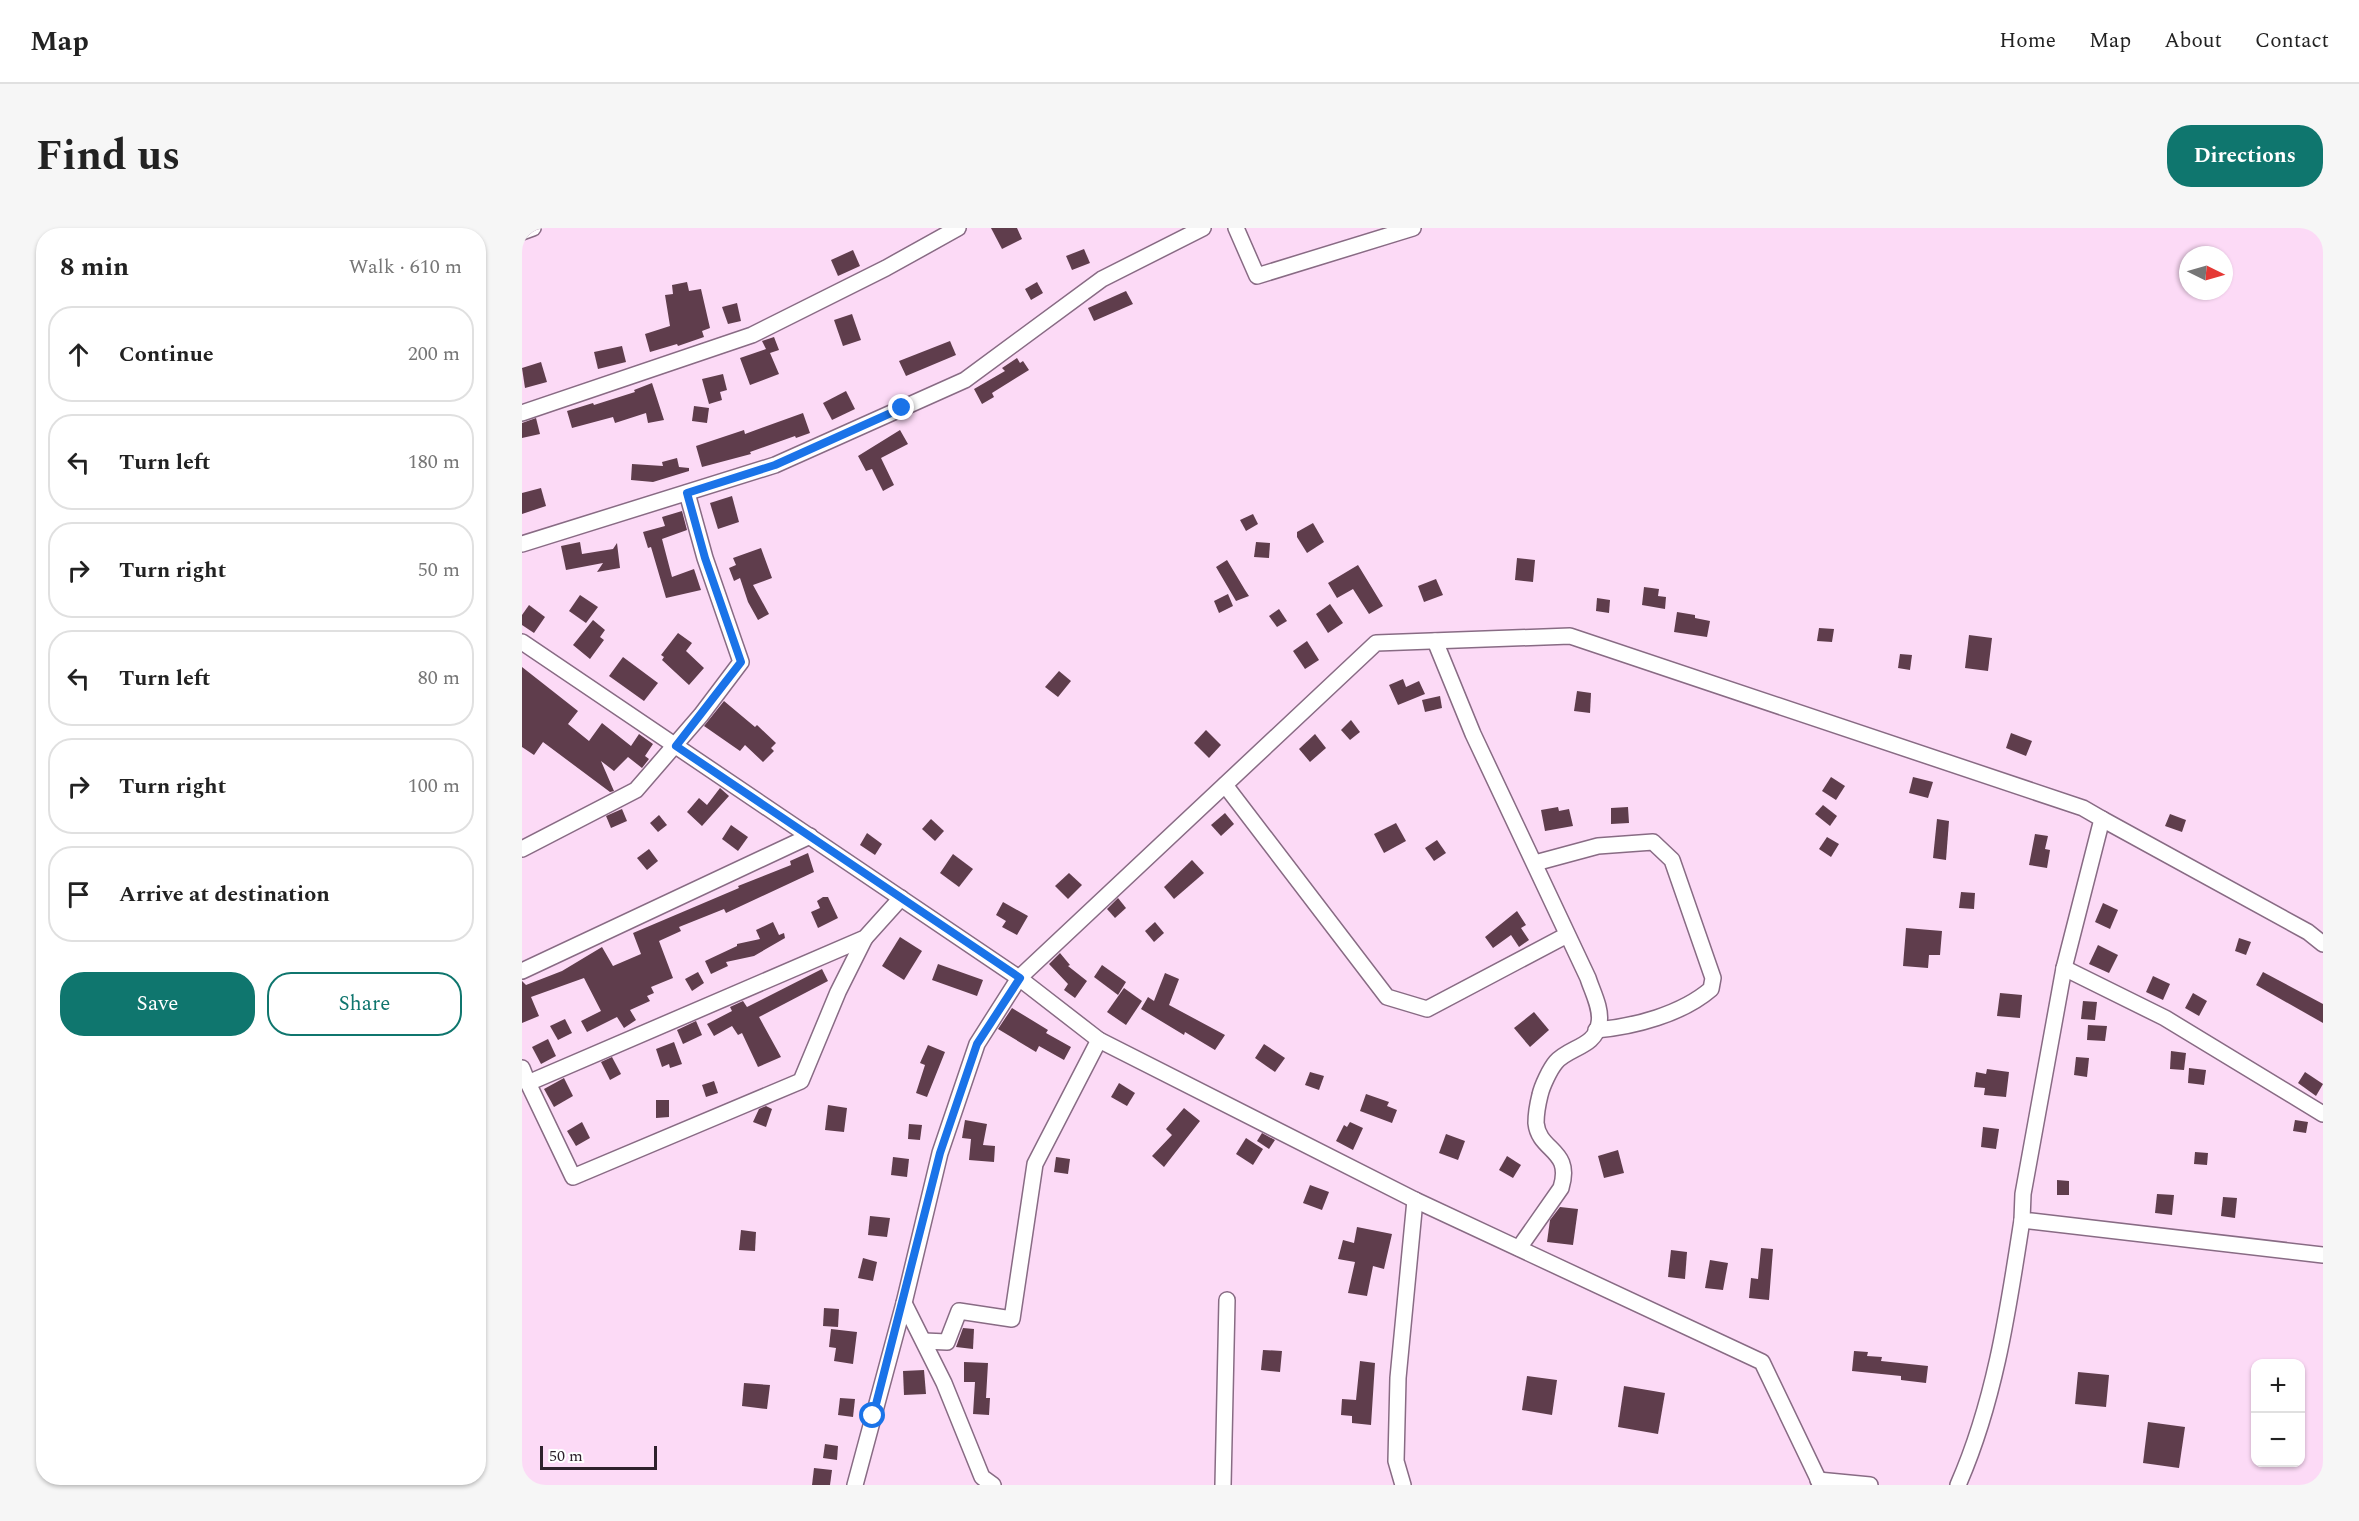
<!DOCTYPE html>
<meta charset="utf-8">
<style>
:root{--surface:#fff;--page:#f6f6f6;--text:#222;--muted:#767676;--line:#e0e0e0;--accent:#0f766e}
body{margin:0;font-family:Spectral,serif;background:var(--page);color:var(--text)}
.controls{position:absolute;right:18px;bottom:18px;display:grid;overflow:hidden;border-radius:12px;box-shadow:0 2px 4px #0004}
.controls button{width:54px;height:54px;display:grid;place-items:center;padding:0;border:0;border-bottom:2px solid var(--line);background:var(--surface);color:var(--text);font:30px sans-serif}
.compass{position:absolute;left:1657px;top:18px;width:54px;height:54px;border-radius:50%;background:var(--surface);box-shadow:0 2px 4px #0004;rotate:95deg}
.scale{position:absolute;left:18px;bottom:15px;width:117px;box-sizing:border-box;padding-left:6px;border:3px solid #2e212c;border-top:0;font-size:16px;line-height:21px;white-space:nowrap;color:#2e212c;-webkit-text-stroke:4px #fff;paint-order:stroke}
.stop{position:absolute;width:18px;height:18px;margin:-14px;border:4px solid #1a73e8;border-radius:50%;background:#fff}
.stop.end{background:#1a73e8;border-color:#fff;box-shadow:0 2px 6px #0008}
.list{margin:0;padding:0;list-style:none}
h2{display:flex;justify-content:space-between;align-items:center;height:78px;margin:0;padding:0 24px;font-size:26px}
h2 small{font-size:20px;font-weight:400;color:var(--muted)}
.list li{display:grid;grid-template-columns:39px 1fr auto;gap:18px;align-items:center;box-sizing:border-box;height:96px;margin:0 12px 12px;padding:0 12px;border:2px solid var(--line);border-radius:24px}
.list b{display:block;font-size:22px;white-space:nowrap}
.list em{font-size:20px;font-style:normal;color:var(--muted)}
.actions{display:flex;gap:12px;padding:18px 24px}
.actions a{flex:1;padding:14px 0;border:2px solid var(--accent);border-radius:24px;text-align:center;font-size:21px;color:var(--accent)}
.actions .main{background:var(--accent);color:#fff}
.icon{flex:none;width:33px;height:33px;fill:none;stroke:currentColor;stroke-width:2;stroke-linecap:round;stroke-linejoin:round}
.map{position:relative;flex:none;width:1801px;height:1257px;overflow:hidden;border-radius:24px}
header{display:flex;align-items:center;gap:36px;box-sizing:border-box;height:84px;padding:0 30px;background:var(--surface);border-bottom:2px solid var(--line)}
header strong{font-size:28px}
nav{display:flex;gap:33px;margin-inline-start:auto;font-size:21px}
.intro{display:flex;align-items:center;justify-content:space-between;box-sizing:border-box;height:144px;padding:0 36px}
h1{margin:0;font-size:42px}
.button{padding:15px 27px;border-radius:24px;background:var(--accent);color:#fff;font-size:21px;font-weight:700}
main{display:flex;gap:36px;padding:0 36px}
aside{flex:1;background:var(--surface);border-radius:24px;box-shadow:0 2px 4px #0004}
.map>svg:first-child{display:block}
.building{fill:#5f3d4c}
.lines{fill:none;stroke-linecap:round;stroke-linejoin:round}
.minor-casing{stroke:#886b84;stroke-width:18}
.minor{stroke:#fff;stroke-width:15}
.route{stroke:#1a73e8;stroke-width:8}
</style>
<header>
<strong>Map</strong>
<nav><a>Home</a><a>Map</a><a>About</a><a>Contact</a></nav>
</header>
<div class="intro"><h1>Find us</h1><a class="button">Directions</a></div>
<main>
<aside>
<h2>8 min<small>Walk · 610 m</small></h2>
<ul class="list">
<li><svg class="icon" aria-label="ahead" viewBox="0 0 24 24"><path d="M12 20V5M6 11l6-6 6 6"/></svg><div><b>Continue</b></div><em>200 m</em></li>
<li><svg class="icon" aria-label="left" viewBox="0 0 24 24"><path d="M17 20v-9H6M10 6l-5 5 5 5"/></svg><div><b>Turn left</b></div><em>180 m</em></li>
<li><svg class="icon" aria-label="right" viewBox="0 0 24 24"><path d="M7 20v-9h11M14 6l5 5-5 5"/></svg><div><b>Turn right</b></div><em>50 m</em></li>
<li><svg class="icon" aria-label="left" viewBox="0 0 24 24"><path d="M17 20v-9H6M10 6l-5 5 5 5"/></svg><div><b>Turn left</b></div><em>80 m</em></li>
<li><svg class="icon" aria-label="right" viewBox="0 0 24 24"><path d="M7 20v-9h11M14 6l5 5-5 5"/></svg><div><b>Turn right</b></div><em>100 m</em></li>
<li><svg class="icon" aria-label="arrive" viewBox="0 0 24 24"><path d="M6 21V4h12l-3 4 3 4H6"/></svg><div><b>Arrive at destination</b></div></li>
</ul>
<div class="actions"><a class="main">Save</a><a>Share</a></div>
</aside>
<div class="map">
<svg width="1801" height="1257" viewBox="0 0 1801 1257">
<rect width="100%" height="100%" fill="#fcdaf6"/>
<g class="building">
<polygon points="469,0 495,0 500,11 480,21"/>
<polygon points="562,21 568,35 550,42 544,28"/>
<polygon points="331,22 338,38 316,48 309,32"/>
<polygon points="165,54 167,63 179,61 188,100 180,103 182,109 156,118 155,116 128,124 123,106 148,98 143,67 151,66 150,57"/>
<polygon points="515,54 521,65 509,72 503,61"/>
<polygon points="604,63 611,76 572,93 566,80"/>
<polygon points="215,75 219,93 206,96 200,79"/>
<polygon points="330,86 339,112 321,118 312,92"/>
<polygon points="252,109 257,122 248,125 257,146 228,157 218,130 244,121 240,113"/>
<polygon points="428,113 434,127 384,148 377,133"/>
<polygon points="100,118 104,134 76,141 72,124"/>
<polygon points="495,130 498,135 501,133 507,142 470,165 472,169 460,176 452,161 483,143 480,140"/>
<polygon points="19,134 25,154 3,160 0,140"/>
<polygon points="201,146 205,162 198,164 200,172 187,176 180,151"/>
<polygon points="130,155 142,192 126,195 124,185 93,195 91,189 50,200 45,183 71,175 72,177 113,164 112,162"/>
<polygon points="324,163 333,181 310,192 301,175"/>
<polygon points="172,178 187,180 185,195 170,193"/>
<polygon points="281,185 288,205 274,210 273,208 228,224 229,226 180,239 174,218 222,202 223,206"/>
<polygon points="14,190 18,206 0,210 0,195"/>
<polygon points="378,202 386,216 359,230 372,257 361,263 350,241 344,243 336,228"/>
<polygon points="155,230 157,239 167,240 167,243 131,254 109,252 110,236 141,238 140,234"/>
<polygon points="19,260 24,278 0,286 0,265"/>
<polygon points="210,268 217,294 196,301 188,275"/>
<polygon points="160,283 165,302 140,311 150,349 172,341 179,362 144,370 129,319 126,320 121,304 143,298 140,289"/>
<polygon points="731,286 736,296 724,303 718,292"/>
<polygon points="791,295 802,314 785,325 775,309 775,304"/>
<polygon points="58,314 60,326 91,321 95,315 98,340 75,344 81,335 44,342 39,318"/>
<polygon points="734,314 748,315 747,330 732,329"/>
<polygon points="239,320 250,350 231,357 247,386 236,392 226,374 218,350 212,353 207,340 214,337 211,330"/>
<polygon points="995,330 1013,332 1011,354 993,352"/>
<polygon points="705,332 723,362 727,368 714,373 694,339"/>
<polygon points="836,337 861,378 847,386 831,361 815,370 806,355"/>
<polygon points="914,351 921,367 902,374 896,358"/>
<polygon points="1122,359 1137,361 1136,368 1144,369 1143,381 1120,377"/>
<polygon points="706,366 711,378 697,385 692,373"/>
<polygon points="58,367 76,379 64,395 47,383"/>
<polygon points="1075,370 1088,372 1087,385 1074,383"/>
<polygon points="808,376 821,395 806,405 794,386"/>
<polygon points="7,377 23,389 12,405 0,397 0,387"/>
<polygon points="757,381 765,393 755,399 747,388"/>
<polygon points="1155,384 1173,387 1173,390 1188,393 1185,409 1152,404"/>
<polygon points="71,392 83,402 78,409 82,412 68,431 51,417"/>
<polygon points="1297,400 1312,401 1310,414 1295,413"/>
<polygon points="156,405 170,415 164,423 182,440 167,457 140,432 142,429 139,427"/>
<polygon points="1447,407 1470,410 1466,443 1443,440"/>
<polygon points="785,413 797,432 783,441 771,423"/>
<polygon points="1378,426 1390,427 1388,442 1376,440"/>
<polygon points="101,429 136,455 122,473 87,448"/>
<polygon points="0,439 56,483 46,496 67,513 80,495 109,518 117,506 131,516 123,528 127,531 120,540 106,529 92,543 79,533 92,563 88,564 21,514 12,527 0,519"/>
<polygon points="537,443 549,453 536,469 523,459"/>
<polygon points="881,451 884,459 897,453 903,466 876,477 867,457"/>
<polygon points="1055,463 1069,465 1068,485 1052,483"/>
<polygon points="918,468 920,480 903,484 900,472"/>
<polygon points="202,473 233,499 235,497 254,515 249,520 252,523 241,534 223,517 218,523 182,498"/>
<polygon points="829,492 838,504 828,512 819,502"/>
<polygon points="684,502 699,517 687,530 672,515"/>
<polygon points="1489,505 1510,513 1504,528 1484,520"/>
<polygon points="793,506 804,520 788,534 777,521"/>
<polygon points="1309,549 1323,558 1314,572 1300,563"/>
<polygon points="1391,549 1411,554 1406,570 1387,565"/>
<polygon points="198,560 207,568 180,598 165,584 177,570 185,577"/>
<polygon points="1301,577 1315,588 1308,598 1293,586"/>
<polygon points="1036,579 1037,583 1047,581 1051,598 1023,603 1019,582"/>
<polygon points="1106,579 1107,595 1089,596 1089,580"/>
<polygon points="100,581 105,593 89,600 84,588"/>
<polygon points="703,585 712,596 699,608 689,597"/>
<polygon points="1648,586 1664,592 1660,604 1643,598"/>
<polygon points="137,587 145,597 136,604 128,595"/>
<polygon points="409,591 422,603 413,613 400,601"/>
<polygon points="1415,591 1427,593 1424,632 1411,630"/>
<polygon points="874,595 884,613 862,625 852,606"/>
<polygon points="209,597 226,609 216,623 200,611"/>
<polygon points="345,605 360,616 353,627 338,617"/>
<polygon points="1513,606 1526,608 1523,621 1528,622 1525,640 1507,637"/>
<polygon points="1305,609 1317,616 1309,629 1297,621"/>
<polygon points="915,612 924,625 912,633 903,620"/>
<polygon points="127,621 136,633 125,642 115,630"/>
<polygon points="286,625 292,644 204,685 202,681 157,699 159,703 137,713 151,750 129,759 132,765 125,768 128,773 108,782 114,792 102,800 95,789 65,804 59,793 79,783 62,750 9,769 17,788 0,795 0,753 4,757 40,743 80,719 91,738 119,726 111,705 217,660 216,658 269,637 268,633"/>
<polygon points="431,626 451,641 437,659 418,645"/>
<polygon points="670,632 682,645 652,671 642,659"/>
<polygon points="547,645 560,657 546,671 533,658"/>
<polygon points="1439,664 1453,665 1452,681 1437,680"/>
<polygon points="301,669 306,669 316,690 296,700 289,684 298,680 295,673"/>
<polygon points="596,670 604,680 593,690 585,681"/>
<polygon points="481,674 506,688 495,707 480,699 484,693 474,687"/>
<polygon points="1581,675 1596,682 1588,701 1573,694"/>
<polygon points="995,683 1004,697 999,700 1007,712 997,719 989,707 971,720 963,709"/>
<polygon points="251,694 257,707 262,705 263,710 232,728 204,734 206,738 189,746 183,733 215,718 215,716 238,711 234,702"/>
<polygon points="633,694 642,705 632,714 623,703"/>
<polygon points="1384,700 1420,703 1418,727 1407,727 1406,740 1381,738"/>
<polygon points="378,709 400,723 382,752 360,738"/>
<polygon points="1717,710 1729,714 1724,727 1713,723"/>
<polygon points="1576,717 1596,727 1587,745 1567,736"/>
<polygon points="538,725 548,737 546,738 565,753 553,770 542,762 546,756 527,736"/>
<polygon points="416,736 461,752 455,768 410,752"/>
<polygon points="580,737 604,754 596,767 572,749"/>
<polygon points="300,741 306,753 237,789 259,829 236,839 220,805 216,807 210,798 192,808 185,796 210,783 208,779 221,773 225,779"/>
<polygon points="176,744 182,755 170,763 163,751"/>
<polygon points="1741,744 1801,776 1801,795 1734,757"/>
<polygon points="643,745 657,751 647,777 703,807 693,822 663,804 662,807 619,781 626,769 632,773"/>
<polygon points="1631,748 1648,756 1641,772 1624,764"/>
<polygon points="602,760 620,773 604,797 585,784"/>
<polygon points="1478,765 1500,767 1498,790 1475,788"/>
<polygon points="1671,765 1685,773 1677,788 1663,780"/>
<polygon points="1561,773 1575,774 1573,792 1559,791"/>
<polygon points="490,780 526,802 524,805 549,819 542,832 517,818 514,824 476,801"/>
<polygon points="1012,784 1027,802 1008,819 992,800"/>
<polygon points="43,791 50,805 36,812 28,798"/>
<polygon points="174,793 180,807 161,816 155,802"/>
<polygon points="1566,797 1585,798 1583,813 1565,812"/>
<polygon points="26,811 34,828 19,836 10,819"/>
<polygon points="152,814 160,836 148,840 147,836 140,839 134,821"/>
<polygon points="742,816 763,830 753,844 733,830"/>
<polygon points="406,817 423,824 405,869 394,865 403,837 398,835"/>
<polygon points="1649,823 1664,825 1662,842 1648,841"/>
<polygon points="90,829 99,846 88,852 79,834"/>
<polygon points="1554,829 1567,830 1565,849 1552,847"/>
<polygon points="1667,840 1684,842 1682,857 1666,855"/>
<polygon points="1465,841 1487,844 1484,869 1462,867 1463,860 1452,859 1454,844 1464,846"/>
<polygon points="788,844 802,848 797,862 783,857"/>
<polygon points="1783,844 1801,856 1794,868 1776,855"/>
<polygon points="42,850 51,868 32,879 22,861"/>
<polygon points="192,853 196,865 184,869 180,857"/>
<polygon points="597,855 613,865 605,878 589,869"/>
<polygon points="844,866 867,874 865,878 875,882 870,895 838,883"/>
<polygon points="134,872 147,872 147,889 134,890"/>
<polygon points="306,877 325,880 322,904 303,902"/>
<polygon points="244,878 250,881 244,899 231,894 237,881"/>
<polygon points="662,880 678,893 642,939 630,928 650,907 644,901"/>
<polygon points="443,892 465,896 461,917 473,918 472,934 447,932 449,911 440,910"/>
<polygon points="1773,892 1786,894 1784,905 1771,903"/>
<polygon points="60,894 68,910 54,918 45,903"/>
<polygon points="828,894 841,900 831,922 814,913 822,897 825,899"/>
<polygon points="387,896 400,897 398,912 386,911"/>
<polygon points="1461,899 1477,901 1474,921 1459,919"/>
<polygon points="740,905 753,912 747,921 735,913"/>
<polygon points="924,906 943,913 936,932 917,925"/>
<polygon points="724,910 741,921 731,937 714,926"/>
<polygon points="1096,922 1102,945 1082,950 1076,928"/>
<polygon points="1673,924 1686,925 1685,937 1672,936"/>
<polygon points="985,928 999,937 991,950 977,942"/>
<polygon points="371,929 387,931 385,949 369,947"/>
<polygon points="534,929 548,931 546,946 532,944"/>
<polygon points="1535,952 1547,953 1547,967 1535,967"/>
<polygon points="788,957 807,964 800,982 781,975"/>
<polygon points="1635,966 1652,967 1650,987 1633,985"/>
<polygon points="1701,969 1715,970 1713,990 1699,988"/>
<polygon points="1038,979 1056,981 1051,1017 1025,1014 1028,992"/>
<polygon points="348,988 368,990 365,1009 346,1007"/>
<polygon points="835,999 870,1006 862,1041 851,1038 845,1068 826,1065 833,1034 816,1031 821,1012 832,1015"/>
<polygon points="219,1002 234,1004 233,1023 217,1022"/>
<polygon points="1239,1020 1251,1021 1247,1072 1227,1070 1229,1050 1236,1051"/>
<polygon points="1149,1022 1165,1024 1163,1051 1146,1049"/>
<polygon points="341,1030 355,1034 351,1053 336,1050"/>
<polygon points="1188,1032 1206,1035 1201,1062 1183,1060"/>
<polygon points="302,1080 317,1081 316,1099 301,1098"/>
<polygon points="441,1100 452,1101 451,1121 434,1119"/>
<polygon points="309,1101 335,1104 331,1136 312,1133 314,1120 307,1119"/>
<polygon points="741,1122 760,1123 758,1144 739,1142"/>
<polygon points="1332,1123 1346,1124 1345,1128 1360,1129 1359,1133 1406,1138 1404,1155 1379,1152 1379,1148 1330,1143"/>
<polygon points="838,1133 853,1135 849,1197 830,1195 830,1188 819,1187 820,1171 834,1172"/>
<polygon points="442,1134 466,1135 464,1170 468,1170 467,1187 451,1186 453,1154 442,1154"/>
<polygon points="402,1142 404,1166 382,1167 381,1143"/>
<polygon points="1556,1144 1587,1147 1584,1179 1553,1176"/>
<polygon points="1005,1148 1035,1152 1030,1187 1000,1182"/>
<polygon points="222,1155 248,1157 245,1181 220,1178"/>
<polygon points="1102,1158 1143,1165 1136,1206 1096,1199"/>
<polygon points="318,1170 333,1171 331,1189 316,1187"/>
<polygon points="1626,1194 1663,1199 1657,1240 1621,1235"/>
<polygon points="303,1216 316,1218 315,1232 301,1230"/>
<polygon points="292,1240 310,1242 308,1257 290,1257"/>
</g>
<g class="lines">
<defs>
<g id="minor">
<polyline points="714,0 735,48 891,0"/>
<polyline points="0,4 11,0"/>
<polyline points="0,185 230,107 364,40 436,0"/>
<polyline points="0,316 253,237 443,152 580,51 681,0"/>
<path d="M913,413l38,93 115,244c4,13 14,31 11,45 -3,24 -30,24 -43,39 -6,7 -14,24 -16,33 -2,8 -4,20 -4,28 3,29 37,26 25,65l-42,60"/>
<polyline points="0,414 497,750 577,812 893,972 1240,1134 1299,1257"/>
<polyline points="703,557 865,769 905,781 1045,707"/>
<polyline points="1580,591 1786,704 1801,716"/>
<polyline points="0,621 114,562 179,487 219,434 183,330 165,265"/>
<path d="M1013,635l63,-17 55,-4 19,18 41,118 -2,11c-29,25 -77,38 -115,41"/>
<polyline points="1542,740 1643,790 1801,886"/>
<polyline points="0,743 288,608"/>
<polyline points="0,840 6,855 343,710 379,670"/>
<polyline points="6,855 51,949 279,853 316,764 343,710"/>
<polyline points="382,1075 422,1155 460,1249 471,1257"/>
<polyline points="402,1113 425,1114 437,1083 490,1091 513,936 577,812"/>
<polyline points="1296,1252 1348,1257"/>
<polyline points="333,1257 382,1075 418,925 455,816 497,750 854,415 1048,408 1561,580 1580,591 1542,740 1501,966 1500,992 1801,1027"/>
<polyline points="701,1257 705,1072"/>
<polyline points="881,1257 874,1233 876,1150 893,972"/>
<path d="M1436,1257c37,-84 50,-174 64,-265"/>
</g>
</defs>
<use href="#minor" class="minor-casing"/>
<use href="#minor" class="minor"/>
</g>
<g class="lines">
<polyline class="route" points="351,1188 418,925 455,816 498,750 154,518 219,434 183,330 165,265 253,237 380,180"/>
</g>
</svg>
<div class="controls">
<button>+</button>
<button>−</button>
</div>
<svg class="compass" viewBox="-18 -18 36 36"><path d="M0-13l5 13h-10z" fill="#e53935"/><path d="M0 13l5-13h-10z" fill="#767676"/></svg>
<div class="scale">50 m</div>
<div class="stop" style="left:351px;top:1188px"></div>
<div class="stop end" style="left:380px;top:180px"></div>
</div>
</main>
